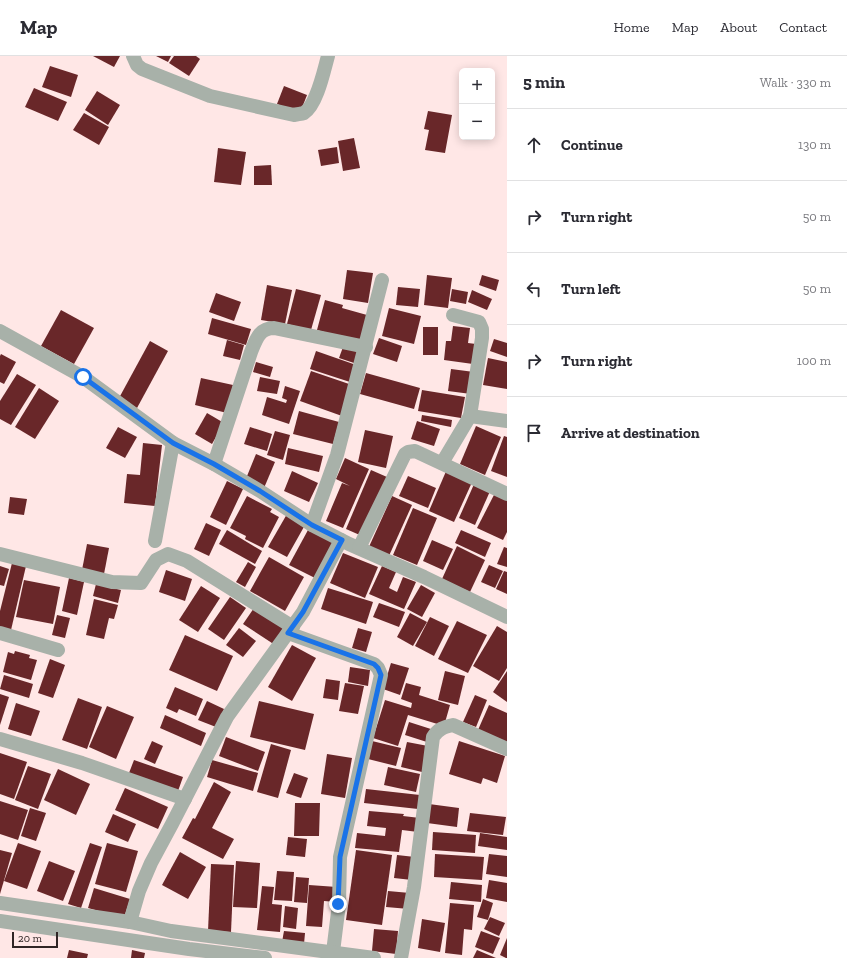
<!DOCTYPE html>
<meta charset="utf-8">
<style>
:root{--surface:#fff;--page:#f2f2f3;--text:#2b2b33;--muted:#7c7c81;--line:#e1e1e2}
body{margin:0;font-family:"Zilla Slab",serif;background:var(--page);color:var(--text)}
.controls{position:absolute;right:12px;top:12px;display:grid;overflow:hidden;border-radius:6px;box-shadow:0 2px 10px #0003}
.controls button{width:36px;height:36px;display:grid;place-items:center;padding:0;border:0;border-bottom:1px solid var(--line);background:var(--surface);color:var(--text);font:20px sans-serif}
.scale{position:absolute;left:12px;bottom:10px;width:46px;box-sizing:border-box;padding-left:4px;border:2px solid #302525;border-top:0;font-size:11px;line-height:14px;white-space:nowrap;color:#302525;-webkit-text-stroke:3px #ffe7e6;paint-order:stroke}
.stop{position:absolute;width:12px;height:12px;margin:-9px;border:3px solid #1a73e8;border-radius:50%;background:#fff}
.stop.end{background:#1a73e8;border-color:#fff;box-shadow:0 1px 4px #0008}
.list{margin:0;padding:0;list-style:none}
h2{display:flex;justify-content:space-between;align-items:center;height:52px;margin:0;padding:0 16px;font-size:17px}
h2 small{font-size:13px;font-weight:400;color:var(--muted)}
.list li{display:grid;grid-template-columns:26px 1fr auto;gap:12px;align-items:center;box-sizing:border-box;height:72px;padding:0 16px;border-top:1px solid var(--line)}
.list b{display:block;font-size:15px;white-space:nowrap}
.list em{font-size:13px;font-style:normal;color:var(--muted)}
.icon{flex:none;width:22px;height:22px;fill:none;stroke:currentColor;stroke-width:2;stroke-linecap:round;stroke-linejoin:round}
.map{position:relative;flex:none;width:507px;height:902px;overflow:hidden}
header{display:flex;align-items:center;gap:24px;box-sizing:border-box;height:56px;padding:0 20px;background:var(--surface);border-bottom:1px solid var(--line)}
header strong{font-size:19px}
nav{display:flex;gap:22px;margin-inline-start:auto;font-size:14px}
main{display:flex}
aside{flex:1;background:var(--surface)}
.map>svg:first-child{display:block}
.building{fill:#692729}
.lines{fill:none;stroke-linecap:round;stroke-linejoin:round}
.street{stroke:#a8b1a9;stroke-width:14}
.route{stroke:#1a73e8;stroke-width:5}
</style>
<header>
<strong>Map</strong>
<nav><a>Home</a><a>Map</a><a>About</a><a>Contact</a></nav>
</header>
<main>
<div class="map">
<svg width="507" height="902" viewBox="0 0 507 902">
<rect width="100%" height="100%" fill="#ffe7e6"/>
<g class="building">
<polygon points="93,0 120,0 114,11"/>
<polygon points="156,0 171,0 168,6"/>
<polygon points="174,0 196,0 200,3 189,20 169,7"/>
<polygon points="50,10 78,19 71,41 42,31"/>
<polygon points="284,30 307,39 300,57 277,48"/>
<polygon points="34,32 67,46 58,65 25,51"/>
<polygon points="97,35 120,49 108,69 85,54"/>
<polygon points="428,55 452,59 445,97 425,94 429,74 424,73"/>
<polygon points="84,57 109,71 99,89 73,74"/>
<polygon points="354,82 360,112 343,115 338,85"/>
<polygon points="337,91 339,107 321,110 318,94"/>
<polygon points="218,92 246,96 241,129 214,126"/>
<polygon points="271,109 272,129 254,129 254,110"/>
<polygon points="347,214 373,217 368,247 343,243"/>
<polygon points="427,219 452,222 448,252 424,249"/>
<polygon points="482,219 499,224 496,235 479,229"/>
<polygon points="267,229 292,234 285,268 261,264"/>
<polygon points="398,231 420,233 418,251 396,249"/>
<polygon points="296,233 321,239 311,274 287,268"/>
<polygon points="452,233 468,236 466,248 450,245"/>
<polygon points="472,234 492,243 487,254 468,246"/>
<polygon points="216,237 241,246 234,265 209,256"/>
<polygon points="325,244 343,249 342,252 367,259 360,286 317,274"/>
<polygon points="389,252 421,260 414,288 382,280"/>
<polygon points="61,254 94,272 74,308 41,290"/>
<polygon points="212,262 251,273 246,289 208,278"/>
<polygon points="453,270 470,272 468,287 476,288 473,308 444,304 446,285 451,285"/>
<rect x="423" y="271" width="15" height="28"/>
<polygon points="379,282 402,290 397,306 373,298"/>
<polygon points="494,283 507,287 507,301 490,295"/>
<polygon points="227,284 244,289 240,304 223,300"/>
<polygon points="150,285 168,295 137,352 119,342"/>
<polygon points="343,291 361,297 357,308 339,302"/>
<polygon points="316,295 359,310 353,327 310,313"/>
<polygon points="1,298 16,306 4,328 0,326 0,300"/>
<polygon points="488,302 507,306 507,333 483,329"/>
<polygon points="256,306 273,311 270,321 253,316"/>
<polygon points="451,313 474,316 471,338 448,335"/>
<polygon points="311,315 352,329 342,360 300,345"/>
<polygon points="366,317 420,332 414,353 360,338"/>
<polygon points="17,318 36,329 11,369 0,363 0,345"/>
<polygon points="260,321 280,325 277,338 257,335"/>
<polygon points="201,322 233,329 227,357 195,349"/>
<polygon points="285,330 300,335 289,368 262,359 267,341 286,347 287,344 282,342"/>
<polygon points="39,332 59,345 35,383 15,371"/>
<polygon points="422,334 465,341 461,362 418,355"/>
<polygon points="299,355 339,366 333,388 293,378"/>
<polygon points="207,357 224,367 212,388 195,378"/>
<polygon points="422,359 452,364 451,371 421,365"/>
<polygon points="417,365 440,373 434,390 411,383"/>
<polygon points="476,370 501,381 485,419 460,408"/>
<polygon points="118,371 137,381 125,402 106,392"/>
<polygon points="250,371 272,378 267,395 244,388"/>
<polygon points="365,374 393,380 386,412 358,406"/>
<polygon points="275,375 290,379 283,404 267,399"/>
<polygon points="504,380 507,381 507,421 491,415"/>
<polygon points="143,387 162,389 155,450 124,447 127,418 140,419"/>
<polygon points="288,392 323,400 319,416 285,408"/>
<polygon points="256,398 275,406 264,432 245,425"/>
<polygon points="345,402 369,413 343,472 326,465 342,427 350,430 336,423"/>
<polygon points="447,413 473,424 454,466 429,455"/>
<polygon points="371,414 387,421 362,480 346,473"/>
<polygon points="292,415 318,427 309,446 284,435"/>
<polygon points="408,420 436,432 428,452 399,440"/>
<polygon points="227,425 243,433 226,469 210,461"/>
<polygon points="475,426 491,433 475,469 459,462"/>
<polygon points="496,435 507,441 507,476 503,484 477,472"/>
<polygon points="247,440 272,453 270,456 279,461 263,492 245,483 246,480 230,472"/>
<polygon points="392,440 412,449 388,502 368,493"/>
<polygon points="10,441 27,443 24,459 8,457"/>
<polygon points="413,452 437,462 417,509 393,499"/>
<polygon points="287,458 305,469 287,501 268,491"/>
<polygon points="206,467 221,474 209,500 194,493"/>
<polygon points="227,474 262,495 255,508 219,488"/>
<polygon points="308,474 334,487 315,522 289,509"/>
<polygon points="461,474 491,487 485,501 455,487"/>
<polygon points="432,484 453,493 443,514 423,505"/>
<polygon points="87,488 109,492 104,518 82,514"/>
<polygon points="457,490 485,504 470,536 442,523"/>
<polygon points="504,491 507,492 507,511 497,508"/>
<polygon points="343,497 378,511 365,542 330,527"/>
<polygon points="269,501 304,521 285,555 250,535"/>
<polygon points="248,506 256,511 245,531 236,526"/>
<polygon points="12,507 26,510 11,574 0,572 0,555"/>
<polygon points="489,509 503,515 495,532 481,526"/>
<polygon points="0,510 9,513 4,530 0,529"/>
<polygon points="382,510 396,516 389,532 397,536 403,521 416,526 404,553 369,538"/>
<polygon points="166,514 192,523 185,545 159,536"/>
<polygon points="504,515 507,516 507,538 496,533"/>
<polygon points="69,522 84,526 77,559 62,555"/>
<polygon points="24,524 60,531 53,568 16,561"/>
<polygon points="96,528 121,534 118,547 93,540"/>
<polygon points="421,529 435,537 422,561 407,553"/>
<polygon points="201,530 220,542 198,576 179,564"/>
<polygon points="328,532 373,546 366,568 321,553"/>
<polygon points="230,541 246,552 224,584 208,573"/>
<polygon points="94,543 118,549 114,563 109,562 104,583 86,579"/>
<polygon points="379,547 405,556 399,571 373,561"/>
<polygon points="254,552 286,573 275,589 243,568"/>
<polygon points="410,557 427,566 413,590 397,581"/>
<polygon points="57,559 70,562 65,582 52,579"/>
<polygon points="430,561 449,570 434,600 415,590"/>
<polygon points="457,565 487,579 468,617 438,603"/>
<polygon points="497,570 507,576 507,612 499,625 473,610"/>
<polygon points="239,572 256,585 243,601 226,589"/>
<polygon points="358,572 372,576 366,596 352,592"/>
<polygon points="185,579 233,600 217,635 169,614"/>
<polygon points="292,589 316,602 292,645 268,631"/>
<polygon points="15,595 30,599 29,602 37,604 31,624 3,616 8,596 14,598"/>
<polygon points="50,603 65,609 53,642 38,637"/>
<polygon points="391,607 409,612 400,639 383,633"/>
<polygon points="350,611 370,614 368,630 348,626"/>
<polygon points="445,615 465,620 458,649 438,644"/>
<polygon points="507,615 507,646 493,636"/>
<polygon points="4,619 33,628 29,642 0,633"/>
<polygon points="326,623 340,625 338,644 323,642"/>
<polygon points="345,627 364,630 358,658 339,655"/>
<polygon points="406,627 421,631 419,639 450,649 444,670 408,659 398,690 373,682 385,644 411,652 412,647 401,643"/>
<polygon points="175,631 203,643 196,660 179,653 177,657 166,652"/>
<polygon points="0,638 9,641 0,669"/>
<polygon points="475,639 487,644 476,671 463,666"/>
<polygon points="78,642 102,651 87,693 62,684"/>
<polygon points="207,645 224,653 216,671 198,664"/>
<polygon points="259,645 314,658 305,694 250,681"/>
<polygon points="16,647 40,655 31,680 8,673"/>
<polygon points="489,649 507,657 507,687 478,674"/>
<polygon points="107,650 134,661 116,703 89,691"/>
<polygon points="165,659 206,677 201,690 160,672"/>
<polygon points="409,666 434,674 430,687 405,679"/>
<polygon points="226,681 265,696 258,715 219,700"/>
<polygon points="152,685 163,690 155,708 144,703"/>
<polygon points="372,685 401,692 396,710 368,703"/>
<polygon points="459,685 505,700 497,727 483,722 481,728 449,718"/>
<polygon points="407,686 428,690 422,716 401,711"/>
<polygon points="271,688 291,694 278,742 257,736"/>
<polygon points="0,697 27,706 14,743 0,738"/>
<polygon points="327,698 352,702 345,742 321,738"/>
<polygon points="134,704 183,721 178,735 129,717"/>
<polygon points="212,704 258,717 253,735 207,721"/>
<polygon points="28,710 51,718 38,753 15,744"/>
<polygon points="388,711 420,718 416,736 384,729"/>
<polygon points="58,713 90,728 76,759 44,744"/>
<polygon points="294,717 308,722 301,742 286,737"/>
<polygon points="214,726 231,736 212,772 234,783 223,803 182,782 193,762 195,763"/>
<polygon points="125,732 168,751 158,773 115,754"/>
<polygon points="366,733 420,739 418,753 364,747"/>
<polygon points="0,745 28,754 18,784 0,778"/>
<polygon points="295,747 320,747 319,780 294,780"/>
<polygon points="429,748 459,752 457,771 427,767"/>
<polygon points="30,752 46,757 36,785 21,780"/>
<polygon points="369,755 404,758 403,760 420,762 418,776 402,774 399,796 355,792 357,777 385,780 386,772 367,770"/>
<polygon points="470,757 506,761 503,779 467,775"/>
<polygon points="113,758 136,768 128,786 105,776"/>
<polygon points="433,776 476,779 475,797 432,794"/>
<polygon points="480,777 507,781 507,794 478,790"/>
<polygon points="288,781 307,783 305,801 286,799"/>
<polygon points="18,787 41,795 27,833 4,825"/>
<polygon points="90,787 102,791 81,852 68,848"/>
<polygon points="107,787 138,795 126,836 95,828"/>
<polygon points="0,794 12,797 0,838"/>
<polygon points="356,794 392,799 382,869 346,864"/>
<polygon points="180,796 206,811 188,843 162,829"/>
<polygon points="435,798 484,801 482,824 434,821"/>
<polygon points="489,798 507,800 507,821 486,818"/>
<polygon points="397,799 415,801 412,824 394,822"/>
<polygon points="49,805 75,815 63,845 37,835"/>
<polygon points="236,805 260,807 257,852 233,851"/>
<polygon points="211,808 234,809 231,876 208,875"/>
<polygon points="277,815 294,816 292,845 274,844"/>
<polygon points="296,821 309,822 307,847 294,846"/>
<polygon points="489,824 507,827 507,846 486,842"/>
<polygon points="451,826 482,829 481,846 449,843"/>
<polygon points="309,829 337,831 336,846 324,845 322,871 306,870"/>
<polygon points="262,830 274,831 272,848 282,849 280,876 257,874"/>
<polygon points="94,832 130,843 124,862 88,852"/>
<polygon points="388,835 410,837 409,853 386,851"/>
<polygon points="483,843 493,847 488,864 477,861"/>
<polygon points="450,847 474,849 472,874 464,873 462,899 445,897"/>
<polygon points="285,850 298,852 296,873 283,871"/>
<polygon points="490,861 505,867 499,880 484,873"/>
<polygon points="422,863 445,867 440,896 418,892"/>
<polygon points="374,873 398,875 396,898 372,895"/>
<polygon points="284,875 305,877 304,888 282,886"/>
<polygon points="481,875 500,882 493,898 475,891"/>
<polygon points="507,882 507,902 506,902 500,899"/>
<polygon points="69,894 88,898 87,902 67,902"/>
<polygon points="132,894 145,897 144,902 131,902"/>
<polygon points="477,894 496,902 473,902"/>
</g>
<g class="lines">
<g class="street">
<path d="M133,0l4,9 5,4 68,27 84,19c3,-1 7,-1 10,-2 13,-8 20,-43 24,-57"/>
<polyline points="0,275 83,321 173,387 214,408 260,435 312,469 349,488 424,521 507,561"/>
<polyline points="470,360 507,365"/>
<polyline points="442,407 470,360 482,282 482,273 479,266 453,259"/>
<path d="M214,408l37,-112c5,-12 8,-24 23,-24l92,19"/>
<polyline points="312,469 337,399 382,224"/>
<polyline points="155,485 173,387"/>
<polyline points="359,492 405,398 408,396 415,395 507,438"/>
<polyline points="0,498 112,526 141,527 156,504 168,498 187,505 293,571"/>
<polyline points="0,577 58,594"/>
<polyline points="288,577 374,608 378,612 381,619 340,801 339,848 333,896"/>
<polyline points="0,683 82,707 185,743"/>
<polyline points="0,847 130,866 171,875 374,902"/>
<polyline points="0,865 189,893 265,902"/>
<polyline points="130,866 139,835 151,807 172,768 227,661 303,556 341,484"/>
<path d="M401,902l13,-71 19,-150c5,-8 11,-10 20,-12l54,24"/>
</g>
</g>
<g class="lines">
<polyline class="route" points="83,321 173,387 214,408 260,435 312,469 342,484 303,556 288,577 374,608 378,612 381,619 340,801 338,848"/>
</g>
</svg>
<div class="controls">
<button>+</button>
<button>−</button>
</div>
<div class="scale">20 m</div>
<div class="stop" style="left:83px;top:321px"></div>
<div class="stop end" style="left:338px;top:848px"></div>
</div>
<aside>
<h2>5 min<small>Walk · 330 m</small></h2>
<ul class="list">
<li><svg class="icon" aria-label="ahead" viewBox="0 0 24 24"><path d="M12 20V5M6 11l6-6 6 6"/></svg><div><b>Continue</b></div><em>130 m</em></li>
<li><svg class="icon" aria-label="right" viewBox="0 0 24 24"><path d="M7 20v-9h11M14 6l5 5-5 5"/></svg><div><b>Turn right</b></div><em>50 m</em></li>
<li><svg class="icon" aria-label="left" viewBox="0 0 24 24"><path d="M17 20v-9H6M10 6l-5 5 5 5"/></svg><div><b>Turn left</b></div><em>50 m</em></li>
<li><svg class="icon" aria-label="right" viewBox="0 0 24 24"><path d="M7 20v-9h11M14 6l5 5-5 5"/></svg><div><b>Turn right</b></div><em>100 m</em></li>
<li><svg class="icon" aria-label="arrive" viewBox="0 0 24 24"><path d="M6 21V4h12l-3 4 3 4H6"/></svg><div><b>Arrive at destination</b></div></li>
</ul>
</aside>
</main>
